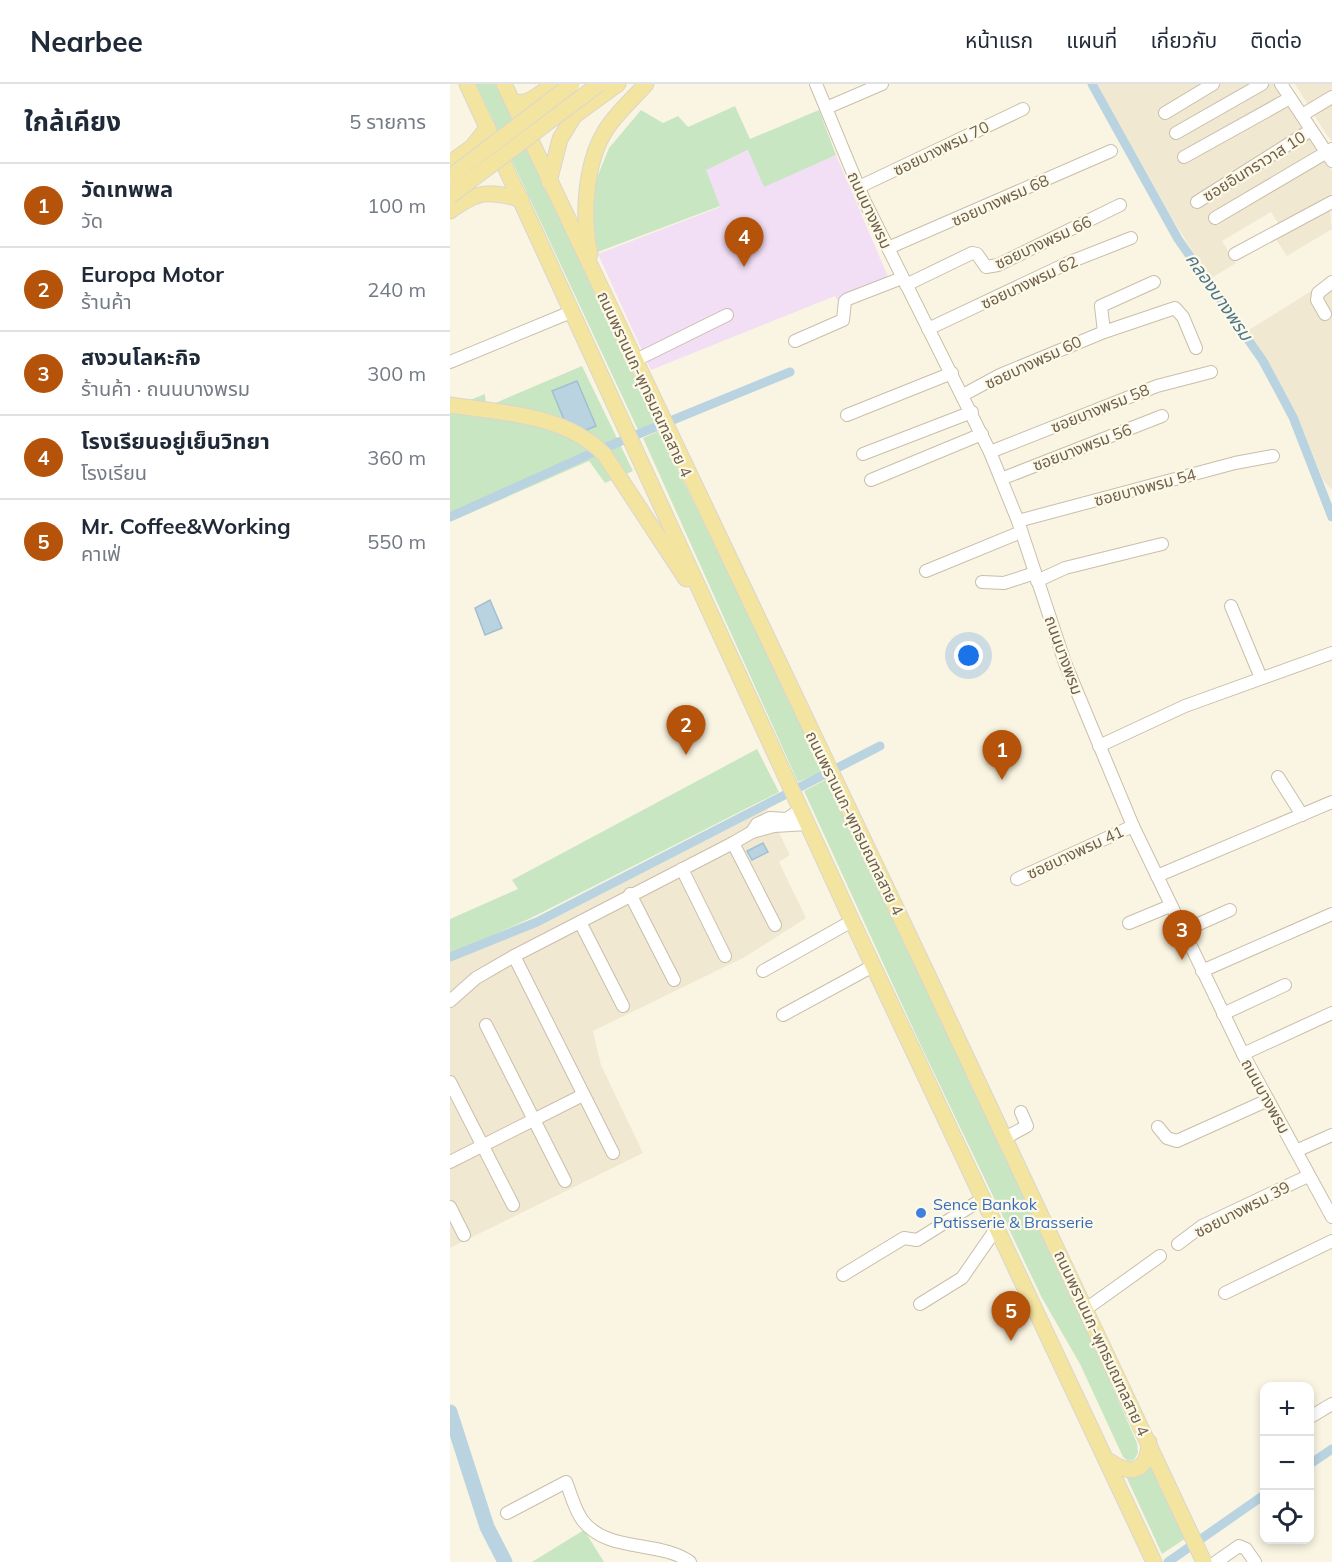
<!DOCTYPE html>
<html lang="th">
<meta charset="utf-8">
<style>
:root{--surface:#fff;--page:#f2f2f3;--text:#1f2937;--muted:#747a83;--line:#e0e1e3;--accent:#b45309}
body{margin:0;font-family:Mulish,"Noto Sans Thai",sans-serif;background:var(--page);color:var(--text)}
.controls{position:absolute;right:18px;bottom:18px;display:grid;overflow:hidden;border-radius:12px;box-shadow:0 3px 9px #0003}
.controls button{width:54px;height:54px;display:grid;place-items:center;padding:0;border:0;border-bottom:2px solid var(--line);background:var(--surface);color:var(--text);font:30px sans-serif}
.you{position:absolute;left:519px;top:572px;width:21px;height:21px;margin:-15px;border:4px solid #fff;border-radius:50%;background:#1a73e8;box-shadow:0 0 0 9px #1a73e833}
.badge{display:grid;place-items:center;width:39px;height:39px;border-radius:50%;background:var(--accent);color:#fff;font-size:20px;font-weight:700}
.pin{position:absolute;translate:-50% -50px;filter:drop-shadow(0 2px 3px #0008)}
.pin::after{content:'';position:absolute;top:32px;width:21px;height:18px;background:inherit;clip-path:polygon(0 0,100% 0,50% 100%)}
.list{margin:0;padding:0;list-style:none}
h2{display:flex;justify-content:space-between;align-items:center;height:78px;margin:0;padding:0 24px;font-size:26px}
h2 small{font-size:20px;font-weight:400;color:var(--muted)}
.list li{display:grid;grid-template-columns:39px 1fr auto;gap:18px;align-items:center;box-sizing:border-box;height:84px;padding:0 24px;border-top:2px solid var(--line)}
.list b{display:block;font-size:22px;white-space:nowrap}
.list p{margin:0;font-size:20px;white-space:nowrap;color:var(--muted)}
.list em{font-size:20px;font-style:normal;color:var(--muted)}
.icon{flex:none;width:33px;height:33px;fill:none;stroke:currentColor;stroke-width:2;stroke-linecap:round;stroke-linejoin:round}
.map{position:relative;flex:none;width:882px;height:1478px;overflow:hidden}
header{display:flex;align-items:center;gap:36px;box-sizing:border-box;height:84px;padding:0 30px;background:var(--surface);border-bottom:2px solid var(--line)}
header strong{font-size:28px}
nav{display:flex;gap:33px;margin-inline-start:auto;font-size:21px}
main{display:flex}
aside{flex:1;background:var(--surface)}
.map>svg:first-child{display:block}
.residential{fill:#f1e8d1}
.education{fill:#f2dff6}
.green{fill:#c9e6c2}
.water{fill:#b9d3e1;stroke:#a0c0d2;stroke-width:1.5}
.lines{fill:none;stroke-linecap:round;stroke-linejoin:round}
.canal{stroke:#b9d3e1;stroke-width:9}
.river{stroke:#b9d3e1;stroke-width:15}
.minor-casing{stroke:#c9beaa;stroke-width:14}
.major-casing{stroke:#dad5d0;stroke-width:17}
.minor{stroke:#fff;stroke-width:12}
.major{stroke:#f3e5a0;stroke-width:15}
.major-bridge-casing{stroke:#dad5d0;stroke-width:17;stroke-linecap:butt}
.major-bridge{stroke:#f3e5a0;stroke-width:15}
.shop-dot{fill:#3f7fe0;stroke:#fdf9e8;stroke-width:2}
.labels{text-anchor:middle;stroke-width:4.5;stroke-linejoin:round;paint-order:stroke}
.street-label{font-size:16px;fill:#6f5f4b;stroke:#fdf9e8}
.shop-label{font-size:16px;fill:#366cbe;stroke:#fdf9e8;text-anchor:start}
.water-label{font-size:18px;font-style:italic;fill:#4d768d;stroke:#fdf9e8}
</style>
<header>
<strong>Nearbee</strong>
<nav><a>หน้าแรก</a><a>แผนที่</a><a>เกี่ยวกับ</a><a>ติดต่อ</a></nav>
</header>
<main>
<aside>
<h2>ใกล้เคียง<small>5 รายการ</small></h2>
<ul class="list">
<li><span class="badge">1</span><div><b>วัดเทพพล</b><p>วัด</p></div><em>100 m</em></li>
<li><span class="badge">2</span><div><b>Europa Motor</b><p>ร้านค้า</p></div><em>240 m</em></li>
<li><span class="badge">3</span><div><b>สงวนโลหะกิจ</b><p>ร้านค้า · ถนนบางพรม</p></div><em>300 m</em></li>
<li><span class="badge">4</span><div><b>โรงเรียนอยู่เย็นวิทยา</b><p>โรงเรียน</p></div><em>360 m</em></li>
<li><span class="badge">5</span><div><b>Mr. Coffee&amp;Working</b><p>คาเฟ่</p></div><em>550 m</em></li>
</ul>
</aside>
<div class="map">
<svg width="882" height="1478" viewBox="0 0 882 1478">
<rect width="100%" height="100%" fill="#faf5e2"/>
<g class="residential">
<polygon points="647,0 824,0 882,87 882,123 880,124 882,145 837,172 825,154 834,148 821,128 772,157 786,179 760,195 722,134"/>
<polygon points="845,0 882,0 882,58 874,47"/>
<polygon points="882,194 882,404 881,405 873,396 853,346 822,284 797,247"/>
<polygon points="317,725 340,771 329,778 356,834 295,873 143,947 151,981 193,1069 0,1164 0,875 91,840"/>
</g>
<polygon class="education" points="299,66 314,102 386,71 439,195 388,217 385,212 201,286 148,170 270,123 255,86"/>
<g class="green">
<polygon points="26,0 46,0 206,338 188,346"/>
<polygon points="285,22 300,55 369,26 386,71 314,103 298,66 256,86 270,122 145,169 135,147 146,96 159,64 191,26 213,39 228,32 238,43"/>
<polygon points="132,282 183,387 155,399 139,377 0,438 0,324 35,310 36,323"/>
<polygon points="209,347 374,687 348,698 193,354"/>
<polygon points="307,665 329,708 81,834 0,871 0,835 68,805 62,796"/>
<polygon points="377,695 638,1247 687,1359 688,1369 684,1376 678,1377 673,1373 630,1280 592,1214 472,964 354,707"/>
<polygon points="700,1379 736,1454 712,1470 676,1392"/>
<polygon points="134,1446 154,1478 82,1478"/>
</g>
<g class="water">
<polygon points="127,297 146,342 121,352 102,307"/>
<polygon points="40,516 52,544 35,551 25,524"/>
<polygon points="313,759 318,768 302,776 297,767"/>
</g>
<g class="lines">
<g class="canal">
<polyline points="642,0 728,155 813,277 843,333 882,433"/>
<polyline points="0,433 142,369 340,288"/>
<polyline points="0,873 87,838 430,662"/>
<polyline points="860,1380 882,1365"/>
<polyline points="718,1478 814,1411"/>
</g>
<polyline class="river" points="0,1328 37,1443 55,1478"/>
<defs>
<g id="minor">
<polyline points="366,0 414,116 540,368 568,437 615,579 683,742 793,970 882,1133"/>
<polyline points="831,0 882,77"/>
<polyline points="376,24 432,0"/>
<polyline points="715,29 763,0"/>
<polyline points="852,31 882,13"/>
<polyline points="726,49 812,0"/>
<polyline points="734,73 840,14"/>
<polyline points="409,103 573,25"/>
<polyline points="747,118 861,46"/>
<polyline points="765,134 882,65"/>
<polyline points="438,164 661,67"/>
<polyline points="785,170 882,118"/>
<polyline points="456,201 522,169 527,170 536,183 548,181 670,121"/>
<polyline points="875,230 867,216 868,209 882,198"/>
<polyline points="478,245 620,178 681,154"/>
<polyline points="654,248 725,224 733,233 746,264"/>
<polyline points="345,257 393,236 395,217 398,215 452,194"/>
<polyline points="184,277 277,231"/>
<polyline points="0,278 121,228"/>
<polyline points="513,311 550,291 654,248 651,222 704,198"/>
<polyline points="397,331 502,289"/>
<polyline points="540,368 707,302 761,288"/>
<polyline points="413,370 522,328"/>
<polyline points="551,395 712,332"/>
<polyline points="421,396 532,350"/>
<polyline points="568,437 785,379 823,372"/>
<polyline points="476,487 571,448"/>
<polyline points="587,497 615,484 712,460"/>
<polyline points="532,498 554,499 585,489"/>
<polyline points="781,522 811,594"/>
<polyline points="649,662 735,622 882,569"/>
<polyline points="828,693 852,731"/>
<polyline points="302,748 324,742 358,740"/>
<polyline points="283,759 325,841"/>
<polyline points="232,785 275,872"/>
<polyline points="707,792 882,718"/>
<polyline points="567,795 683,742"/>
<polyline points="180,810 224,896"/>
<polyline points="130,838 173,922"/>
<polyline points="679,839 720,822"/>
<polyline points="733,847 780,826"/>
<polyline points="64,872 163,1069"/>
<polyline points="313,887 402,837"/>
<polyline points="752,887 882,830"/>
<polyline points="0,917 26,894 64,872 283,759 302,748 307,740 320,734 337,735 351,725"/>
<polyline points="773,930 835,901"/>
<polyline points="333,931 423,882"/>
<polyline points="36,941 115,1097"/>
<polyline points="793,970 882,929"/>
<polyline points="0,998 63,1121"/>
<polyline points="708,1043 717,1054 727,1057 818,1016"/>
<polyline points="555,1054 577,1042 571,1028"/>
<polyline points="846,1067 882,1051"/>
<polyline points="0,1078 133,1011"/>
<polyline points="0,1123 14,1151"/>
<polyline points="728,1160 752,1142 858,1092"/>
<polyline points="393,1191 454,1154 467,1156 534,1114"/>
<polyline points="775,1209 882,1157"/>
<polyline points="470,1220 512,1194 548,1142"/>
<polyline points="636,1225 710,1172"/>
<polyline points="862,1332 882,1320"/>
<path d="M57,1429l59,-31c5,12 9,29 17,39 25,32 77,19 107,41"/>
<polyline points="766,1478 789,1462 796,1465 805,1478"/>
</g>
<g id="major">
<polyline points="17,0 402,837 704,1478"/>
<polyline points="54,0 474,883 754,1478"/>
<path d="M62,17c16,6 28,-8 41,-17"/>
<polyline points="0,79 22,63 38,43"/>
<polyline points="99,98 110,55 124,32 168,0"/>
<path d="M0,127c29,-21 38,-20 71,-12"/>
<path d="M140,170c-8,-35 -5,-89 14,-121 10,-18 29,-34 42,-49"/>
<path d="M0,321c53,8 114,9 154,49l82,125"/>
<path d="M659,1377c23,16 39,10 40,-19"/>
</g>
</defs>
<use href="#minor" class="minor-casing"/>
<use href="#major" class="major-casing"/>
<use href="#minor" class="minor"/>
<use href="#major" class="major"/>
<defs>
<g id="major-bridge">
<polyline points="0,93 122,0"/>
<polyline points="0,112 149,0"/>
</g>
</defs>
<use href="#major-bridge" class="major-bridge-casing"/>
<use href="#major-bridge" class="major-bridge"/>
</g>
<circle class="shop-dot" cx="471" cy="1129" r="6"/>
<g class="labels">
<g class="street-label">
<text transform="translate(491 64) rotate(-26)" y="6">ซอยบางพรม 70</text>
<text transform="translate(804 82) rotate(-32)" y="6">ซอยอินทราวาส 10</text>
<text transform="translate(550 116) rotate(-24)" y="6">ซอยบางพรม 68</text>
<text transform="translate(420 126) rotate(65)" y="6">ถนนบางพรม</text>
<text transform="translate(593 158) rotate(-25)" y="6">ซอยบางพรม 66</text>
<text transform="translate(579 198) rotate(-25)" y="6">ซอยบางพรม 62</text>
<text transform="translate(583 278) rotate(-25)" y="6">ซอยบางพรม 60</text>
<text transform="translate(195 300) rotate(65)" y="6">ถนนพรานนก-พุทธมณฑลสาย 4</text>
<text transform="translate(650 324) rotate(-22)" y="6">ซอยบางพรม 58</text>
<text transform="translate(632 363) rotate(-21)" y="6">ซอยบางพรม 56</text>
<text transform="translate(695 403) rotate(-15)" y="6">ซอยบางพรม 54</text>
<text transform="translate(614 571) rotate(70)" y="6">ถนนบางพรม</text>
<text transform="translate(405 739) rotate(64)" y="6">ถนนพรานนก-พุทธมณฑลสาย 4</text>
<text transform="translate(625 768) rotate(-25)" y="6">ซอยบางพรม 41</text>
<text transform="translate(816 1012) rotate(61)" y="6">ถนนบางพรม</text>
<text transform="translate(792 1125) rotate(-27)" y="6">ซอยบางพรม 39</text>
<text transform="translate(652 1259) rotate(65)" y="6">ถนนพรานนก-พุทธมณฑลสาย 4</text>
</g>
<g class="shop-label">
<text x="483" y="1126">Sence Bankok<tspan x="483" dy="18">Patisserie &amp; Brasserie</tspan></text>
</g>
<g class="water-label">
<text transform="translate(769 213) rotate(55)" y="6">คลองบางพรม</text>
</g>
</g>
</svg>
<div class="controls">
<button>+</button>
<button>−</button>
<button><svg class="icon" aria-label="locate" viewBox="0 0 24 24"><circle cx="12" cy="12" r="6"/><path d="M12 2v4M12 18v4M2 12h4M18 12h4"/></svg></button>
</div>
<div class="you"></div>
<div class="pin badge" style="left:552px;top:696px">1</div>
<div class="pin badge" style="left:236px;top:671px">2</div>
<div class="pin badge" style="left:732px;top:876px">3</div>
<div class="pin badge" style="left:294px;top:183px">4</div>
<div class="pin badge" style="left:561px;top:1257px">5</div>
</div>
</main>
